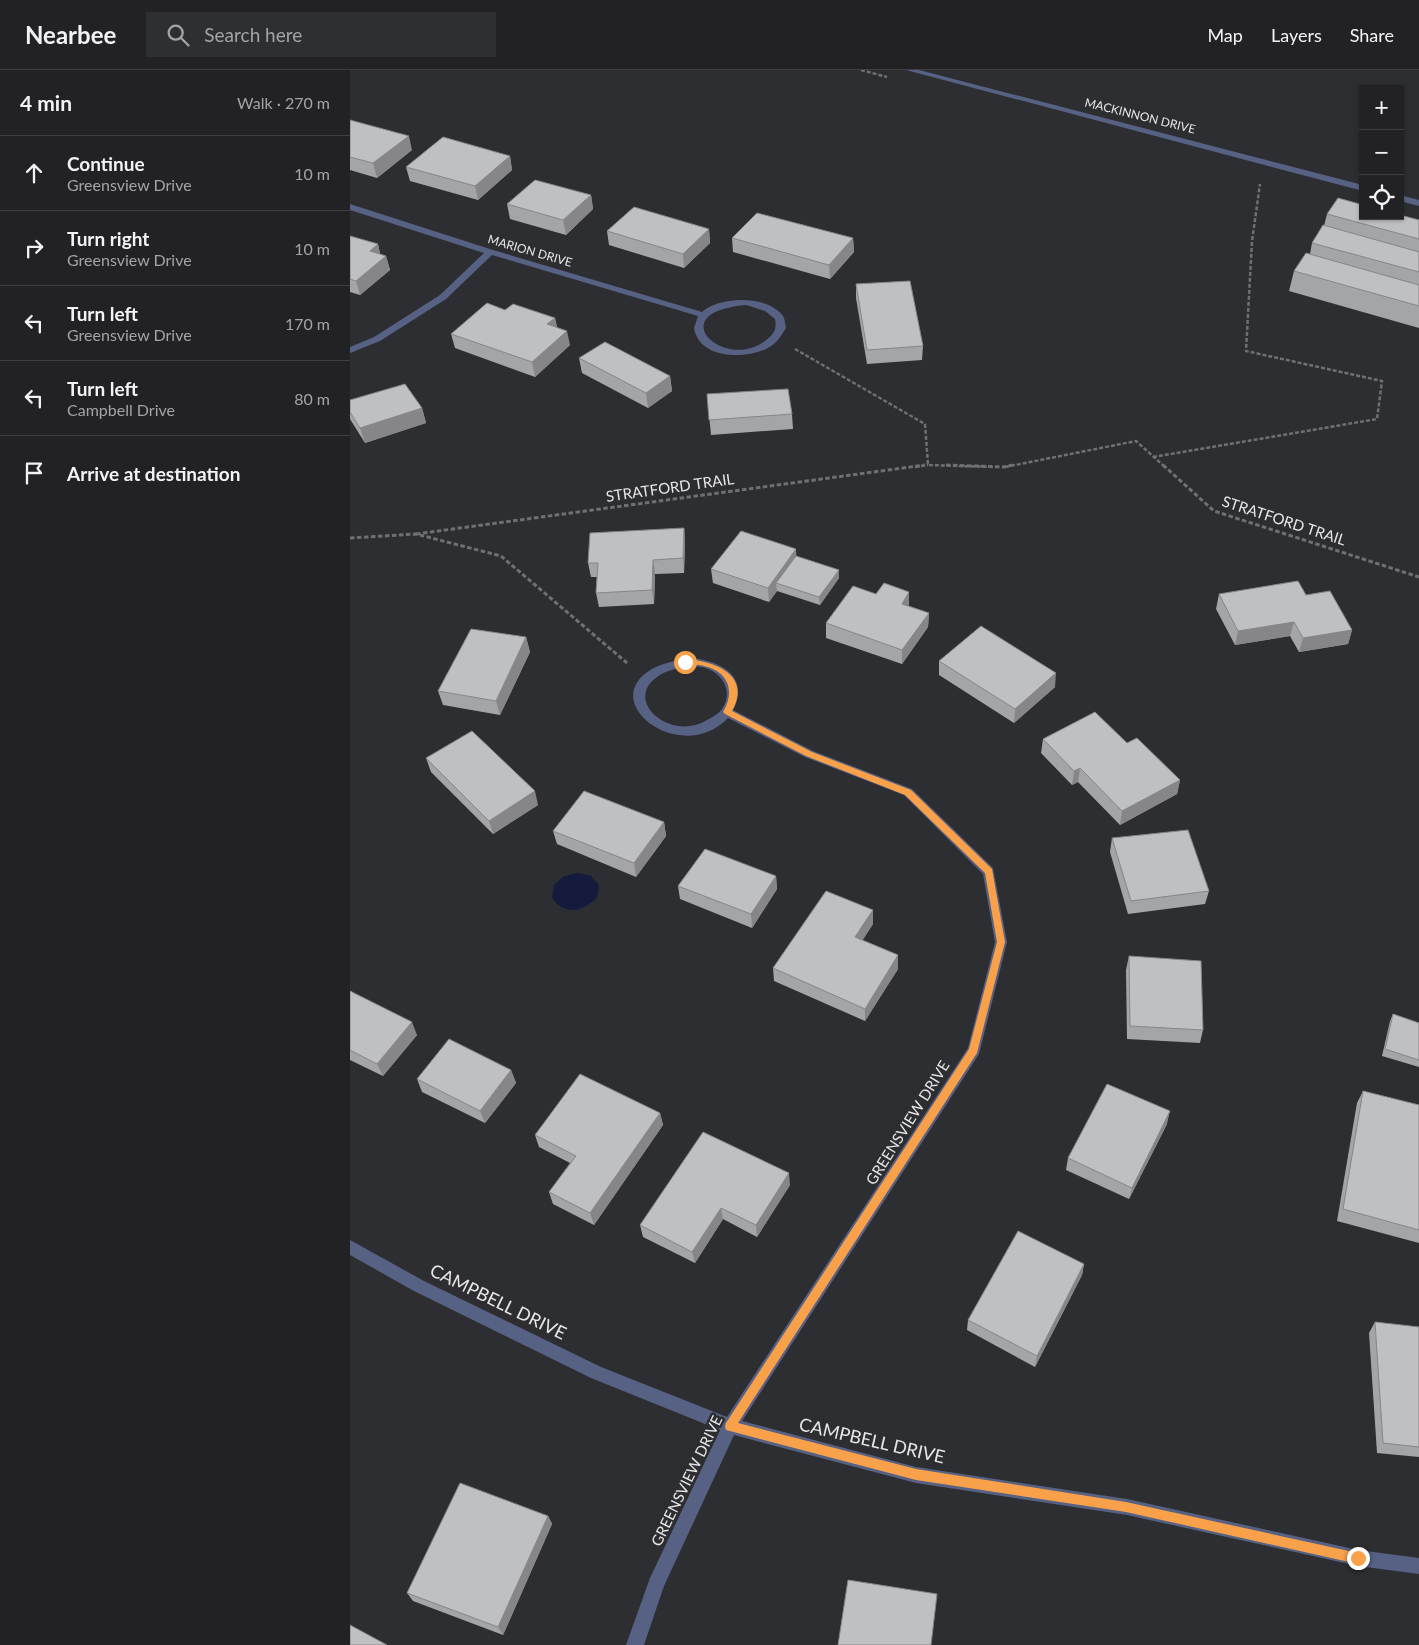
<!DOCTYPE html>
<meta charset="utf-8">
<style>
:root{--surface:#222225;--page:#2e2f32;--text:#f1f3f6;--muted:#a2a4a7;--line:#3f3f42}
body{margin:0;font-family:Lato,sans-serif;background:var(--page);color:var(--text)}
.controls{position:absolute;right:15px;top:15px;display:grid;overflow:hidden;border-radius:0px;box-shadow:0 1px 4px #0004}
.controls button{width:45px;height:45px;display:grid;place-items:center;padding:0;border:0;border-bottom:1px solid var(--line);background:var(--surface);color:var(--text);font:25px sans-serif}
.stop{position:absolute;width:15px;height:15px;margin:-11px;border:4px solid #f8a14a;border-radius:50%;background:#fff}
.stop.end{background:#f8a14a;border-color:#fff;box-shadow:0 1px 5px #0008}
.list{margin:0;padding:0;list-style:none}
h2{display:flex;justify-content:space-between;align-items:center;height:65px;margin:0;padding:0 20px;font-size:21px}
h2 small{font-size:16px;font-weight:400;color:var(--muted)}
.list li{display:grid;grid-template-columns:32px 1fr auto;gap:15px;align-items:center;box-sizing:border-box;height:75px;padding:0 20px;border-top:1px solid var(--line)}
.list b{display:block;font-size:19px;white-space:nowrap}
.list p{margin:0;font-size:16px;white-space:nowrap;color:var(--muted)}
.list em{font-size:16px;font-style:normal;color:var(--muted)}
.icon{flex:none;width:28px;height:28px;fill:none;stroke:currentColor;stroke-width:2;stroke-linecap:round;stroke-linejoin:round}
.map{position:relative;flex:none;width:1069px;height:1575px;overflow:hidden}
header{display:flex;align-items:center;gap:30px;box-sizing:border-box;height:70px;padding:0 25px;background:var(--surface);border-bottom:1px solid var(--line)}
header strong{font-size:24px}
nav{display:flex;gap:28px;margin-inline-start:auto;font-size:18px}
.search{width:350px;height:45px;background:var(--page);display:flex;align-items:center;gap:12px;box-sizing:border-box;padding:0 18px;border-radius:0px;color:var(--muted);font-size:19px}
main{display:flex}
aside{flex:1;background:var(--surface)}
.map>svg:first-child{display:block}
.water{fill:#141b3d}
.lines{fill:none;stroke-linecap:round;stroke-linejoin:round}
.path-far1{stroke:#6f7072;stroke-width:2.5;stroke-dasharray:4 2;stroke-linecap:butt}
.path{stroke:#6f7072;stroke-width:3;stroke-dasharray:4.5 2.5;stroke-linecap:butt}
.minor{fill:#576183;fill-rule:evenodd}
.wall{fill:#a4a5a8}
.shaded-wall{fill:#868688}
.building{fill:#bfc0c3;stroke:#868688}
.route{fill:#f8a14a}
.labels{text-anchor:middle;stroke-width:5;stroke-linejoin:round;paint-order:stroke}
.far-street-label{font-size:12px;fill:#e7e7e9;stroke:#2d2e31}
.street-label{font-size:15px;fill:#e7e7e9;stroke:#2d2e31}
.near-street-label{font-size:18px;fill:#e7e7e9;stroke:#2d2e31}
</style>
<header>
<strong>Nearbee</strong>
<div class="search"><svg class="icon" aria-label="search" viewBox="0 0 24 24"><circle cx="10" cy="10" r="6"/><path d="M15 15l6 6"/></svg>Search here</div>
<nav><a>Map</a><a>Layers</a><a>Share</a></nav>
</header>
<main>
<aside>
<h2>4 min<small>Walk · 270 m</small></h2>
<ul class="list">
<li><svg class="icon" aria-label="ahead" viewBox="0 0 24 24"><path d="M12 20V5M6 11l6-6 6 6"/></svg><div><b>Continue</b><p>Greensview Drive</p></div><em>10 m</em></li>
<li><svg class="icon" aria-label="right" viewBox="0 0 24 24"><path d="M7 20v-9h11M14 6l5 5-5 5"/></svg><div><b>Turn right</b><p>Greensview Drive</p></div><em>10 m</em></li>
<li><svg class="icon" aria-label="left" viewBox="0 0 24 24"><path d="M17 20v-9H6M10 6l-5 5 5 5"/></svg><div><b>Turn left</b><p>Greensview Drive</p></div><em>170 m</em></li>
<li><svg class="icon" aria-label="left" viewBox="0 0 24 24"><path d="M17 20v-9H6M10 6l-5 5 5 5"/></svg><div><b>Turn left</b><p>Campbell Drive</p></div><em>80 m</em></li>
<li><svg class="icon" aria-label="arrive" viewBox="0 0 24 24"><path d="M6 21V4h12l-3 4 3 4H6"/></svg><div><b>Arrive at destination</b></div></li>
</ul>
</aside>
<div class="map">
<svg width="1069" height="1575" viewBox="0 0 1069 1575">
<rect width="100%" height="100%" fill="#2d2e31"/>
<path class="water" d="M228,803l13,3 8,9 -2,13c-16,14 -31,18 -45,0l2,-13 10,-9z"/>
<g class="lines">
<g class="path-far1">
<polyline points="511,0 537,7"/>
<polyline points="445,279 575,354 578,395 643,397"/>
<polyline points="803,387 1027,349 1032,311 896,281 902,171 910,114"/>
<polyline points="565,397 578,395"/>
<polyline points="655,397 786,371 815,397"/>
</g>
<g class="path">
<polyline points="596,395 654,397 662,395"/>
<polyline points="813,395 864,441 1069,507"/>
<polyline points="66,464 575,395"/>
<polyline points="0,468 66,464 151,486 277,593"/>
</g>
<g class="minor">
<polygon points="556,0 569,0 1013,115 1013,121"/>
<polygon points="1050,125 1069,130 1069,136 1050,131"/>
<path d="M0,134l143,46 209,62c18,-16 66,-17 81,4 2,3 2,8 3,12 -5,8 -9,15 -18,20 -23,12 -69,11 -74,-20l4,-12 -206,-61 -46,44 -66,42 -30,12v-6l24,-10 66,-42 44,-42 -134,-43zM396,235l19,6 10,8c2,11 -1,15 -10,22 -42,31 -104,-29 -19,-36z"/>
<path d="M335,588c30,0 67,16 48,52l80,41 99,38 81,79 14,74 -28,112 -237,367 174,46 211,32 231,51 61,8v16l-61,-8 -231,-51 -211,-32 -182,-48 -70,151 -20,59h-18l24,-67 70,-148 -129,-52 -177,-87 -64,-36v-15l74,41 177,86 126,50 241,-369 27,-106 -12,-68 -79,-79 -99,-38 -77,-39c-47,49 -133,-16 -76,-49 9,-5 23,-8 33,-11zM336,596c7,0 15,0 22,3 16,6 25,24 14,40 -4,5 -9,8 -15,11 -37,23 -87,-21 -47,-45 7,-5 18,-6 26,-9z"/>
</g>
</g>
<g class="wall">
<polygon points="0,50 62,80 27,108 0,100"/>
<polygon points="160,86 162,100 128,130 60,111 56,97"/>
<polygon points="241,125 243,139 216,165 160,149 157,134"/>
<polygon points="977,144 1069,150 1069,258 939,221 944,201 960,184 962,173 974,156"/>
<polygon points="359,159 360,173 334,198 259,175 257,161"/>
<polygon points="0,166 28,174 30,184 36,186 40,200 10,225 0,222"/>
<polygon points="382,168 503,168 504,182 480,209 383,182"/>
<polygon points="506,214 573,276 572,290 517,294 506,228"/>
<polygon points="155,240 205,248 207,257 220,275 185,307 105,278 101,264"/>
<polygon points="229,288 320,306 322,321 298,338 232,303"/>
<polygon points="357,324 442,344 443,359 361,365"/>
<polygon points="0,330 72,338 76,353 15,373 0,349"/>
<polygon points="334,458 335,473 334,503 305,504 304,534 249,537 246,523 247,507 241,507 238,493"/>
<polygon points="446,486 489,500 489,508 470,535 427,521 419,532 363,513 361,499"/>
<polygon points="869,524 956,525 1002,560 998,574 949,582 940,566 885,575 866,539"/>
<polygon points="559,536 579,543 578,557 552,594 476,568 476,553"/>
<polygon points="176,567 180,582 150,645 93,635 88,621"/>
<polygon points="589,591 705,617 664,653 589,605"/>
<polygon points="693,669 777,673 830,710 827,724 770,755 728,712 722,715 691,683"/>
<polygon points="76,688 188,735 143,764 81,702"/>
<polygon points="314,752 316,766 286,807 207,774 203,761"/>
<polygon points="762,768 859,821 855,834 778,844 760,782"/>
<polygon points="426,806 427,819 402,858 330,829 328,816"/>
<polygon points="523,854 512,870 548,885 548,899 515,951 424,911 423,898"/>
<polygon points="779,886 853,960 850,973 777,969 776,900"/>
<polygon points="0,921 67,965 33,1006 0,990"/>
<polygon points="1043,944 1069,953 1069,997 1032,986 1040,951"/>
<polygon points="161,1000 166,1013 135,1053 72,1022 67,1009"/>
<polygon points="1013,1021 1069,1035 1069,1173 987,1151 1007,1033"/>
<polygon points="310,1043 313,1055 244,1155 203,1134 199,1122 220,1093 189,1077 185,1065"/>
<polygon points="817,1054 779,1129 716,1100 718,1088"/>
<polygon points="440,1115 407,1167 373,1149 345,1193 293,1167 290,1155"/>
<polygon points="734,1194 732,1205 685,1297 617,1260 618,1250"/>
<polygon points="1025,1252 1069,1257 1069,1387 1027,1383 1019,1263"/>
<polygon points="198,1446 202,1454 153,1565 63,1531 57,1523"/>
</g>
<g class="shaded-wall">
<polygon points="59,66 62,80 27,108 23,93"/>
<polygon points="160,86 162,100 128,130 125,116"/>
<polygon points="241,125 243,139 216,165 213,150"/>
<polygon points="359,159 360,173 334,198 333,184"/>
<polygon points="503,168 504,182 480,209 479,195"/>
<polygon points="28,174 31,189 20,181"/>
<polygon points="36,186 40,200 10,225 6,211"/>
<polygon points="205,248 207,262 197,254"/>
<polygon points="217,261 220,275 185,307 182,292"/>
<polygon points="320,306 322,321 298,338 296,323"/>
<polygon points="72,338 76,353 15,373 10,358"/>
<polygon points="334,458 335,473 334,503 333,488"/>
<polygon points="446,479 447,494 426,513 427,521 419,532 418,518"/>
<polygon points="303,490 305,504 304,534 302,520"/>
<polygon points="489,500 489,508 470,535 469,527"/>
<polygon points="559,522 559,536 552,534"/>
<polygon points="579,543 578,557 552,594 552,580"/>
<polygon points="944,552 940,566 885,575 888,561"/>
<polygon points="1002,560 998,574 949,582 953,568"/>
<polygon points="176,567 180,582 150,645 146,631"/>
<polygon points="706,603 705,617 664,653 665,639"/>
<polygon points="730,698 728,712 722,715 724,701"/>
<polygon points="830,710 827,724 770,755 772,741"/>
<polygon points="185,721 188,735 143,764 139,751"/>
<polygon points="314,752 316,766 286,807 284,793"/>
<polygon points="426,806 427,819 402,858 401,844"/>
<polygon points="523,840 523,854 506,881 505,867"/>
<polygon points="548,885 548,899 515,951 515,939"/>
<polygon points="62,952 67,965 33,1006 27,994"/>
<polygon points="161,1000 166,1013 135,1053 130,1041"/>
<polygon points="820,1041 817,1054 779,1129 782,1118"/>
<polygon points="310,1043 313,1055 244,1155 240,1143"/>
<polygon points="439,1103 440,1115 407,1167 406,1155"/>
<polygon points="371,1138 373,1149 345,1193 342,1182"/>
<polygon points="734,1194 732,1205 685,1297 687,1286"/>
<polygon points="198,1446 202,1454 153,1565 148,1557"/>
</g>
<g class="building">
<polygon points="0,50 59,66 23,93 0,87"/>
<polygon points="93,67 160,86 125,116 56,97"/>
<polygon points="185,110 241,125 213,150 157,134"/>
<polygon points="988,128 1013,135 1013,146 1050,146 1050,145 1069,150 1069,169 977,144"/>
<polygon points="284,137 359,159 333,184 257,161"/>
<polygon points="407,143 503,168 479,195 382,168"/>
<polygon points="973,155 1069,182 1069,202 962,173"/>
<polygon points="0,166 28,174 20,181 36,186 6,211 0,209"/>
<polygon points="956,183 1069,215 1069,236 944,201"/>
<polygon points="560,211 573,276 517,280 506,214"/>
<polygon points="137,233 155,240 163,234 205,248 197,254 217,261 182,292 101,264"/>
<polygon points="255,272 320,306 296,323 229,288"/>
<polygon points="55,314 72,338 10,358 0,342 0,330"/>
<polygon points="438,319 442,344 359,350 357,324"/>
<polygon points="334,458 333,488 303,490 302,520 246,523 248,493 238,493 240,463"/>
<polygon points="391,461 446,479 418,518 361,499"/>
<polygon points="446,486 489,500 469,527 426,513"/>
<polygon points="948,511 956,525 980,521 1002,560 953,568 944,552 888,561 869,524"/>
<polygon points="534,513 559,522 552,534 579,543 552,580 476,553 503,516 526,524"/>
<polygon points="631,556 706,603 665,639 589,591"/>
<polygon points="121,559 176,567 146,631 88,621"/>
<polygon points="745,642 777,673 787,668 830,710 772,741 730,698 724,701 693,669"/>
<polygon points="122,661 185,721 139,751 76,688"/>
<polygon points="234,721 314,752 284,793 203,761"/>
<polygon points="838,760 859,821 781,831 762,768"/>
<polygon points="355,779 426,806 401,844 328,816"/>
<polygon points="476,821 523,840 505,867 548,885 515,939 423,898"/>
<polygon points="779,886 851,891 853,960 780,956"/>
<polygon points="0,921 62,952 27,994 0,980"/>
<polygon points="1043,944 1069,953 1069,990 1035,979"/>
<polygon points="99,969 161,1000 130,1041 67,1009"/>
<polygon points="230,1004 310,1043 240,1143 199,1122 226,1086 185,1065"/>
<polygon points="757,1014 820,1041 782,1118 718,1088"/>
<polygon points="1013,1021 1069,1035 1069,1160 993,1139"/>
<polygon points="353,1062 439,1103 406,1155 371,1138 342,1182 290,1155"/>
<polygon points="668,1161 734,1194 687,1286 618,1250"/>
<polygon points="1025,1252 1069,1257 1069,1377 1033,1373"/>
<polygon points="110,1413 198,1446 148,1557 57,1523"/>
<polygon points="498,1510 587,1524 581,1575 488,1575"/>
<polygon points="0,1555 37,1575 0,1575"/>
</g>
<path class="route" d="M335,589c30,2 67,16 47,52l80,41 99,38 81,79 13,73 -28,111 -239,370 178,46 210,33 232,51 4,1 2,4 -2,4 -4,2 -232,-52 -210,-32 -190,-50 -1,-4 1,-3 243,-374 28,-107 -12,-69 -80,-78 -99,-39 -81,-42 -2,-2c14,-24 3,-43 -24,-47 -5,-1 -11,0 -16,-2v-3z"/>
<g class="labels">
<g class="far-street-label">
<text transform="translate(790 46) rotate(14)" y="4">MACKINNON DRIVE</text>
<text transform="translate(180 181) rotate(16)" y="4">MARION DRIVE</text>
</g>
<g class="street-label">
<text transform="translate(320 418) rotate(-8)" y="5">STRATFORD TRAIL</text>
<text transform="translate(934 451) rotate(18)" y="5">STRATFORD TRAIL</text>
<text transform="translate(558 1053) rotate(-58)" y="5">GREENSVIEW DRIVE</text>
<text transform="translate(337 1411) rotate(-64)" y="5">GREENSVIEW DRIVE</text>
</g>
<g class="near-street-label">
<text transform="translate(148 1232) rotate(26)" y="6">CAMPBELL DRIVE</text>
<text transform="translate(522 1371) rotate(13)" y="6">CAMPBELL DRIVE</text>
</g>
</g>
</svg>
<div class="controls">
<button>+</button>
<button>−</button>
<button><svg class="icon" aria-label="locate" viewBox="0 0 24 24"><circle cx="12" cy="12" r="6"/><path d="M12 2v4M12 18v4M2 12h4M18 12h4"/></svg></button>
</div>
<div class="stop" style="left:335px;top:592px"></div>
<div class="stop end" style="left:1008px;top:1488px"></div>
</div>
</main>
